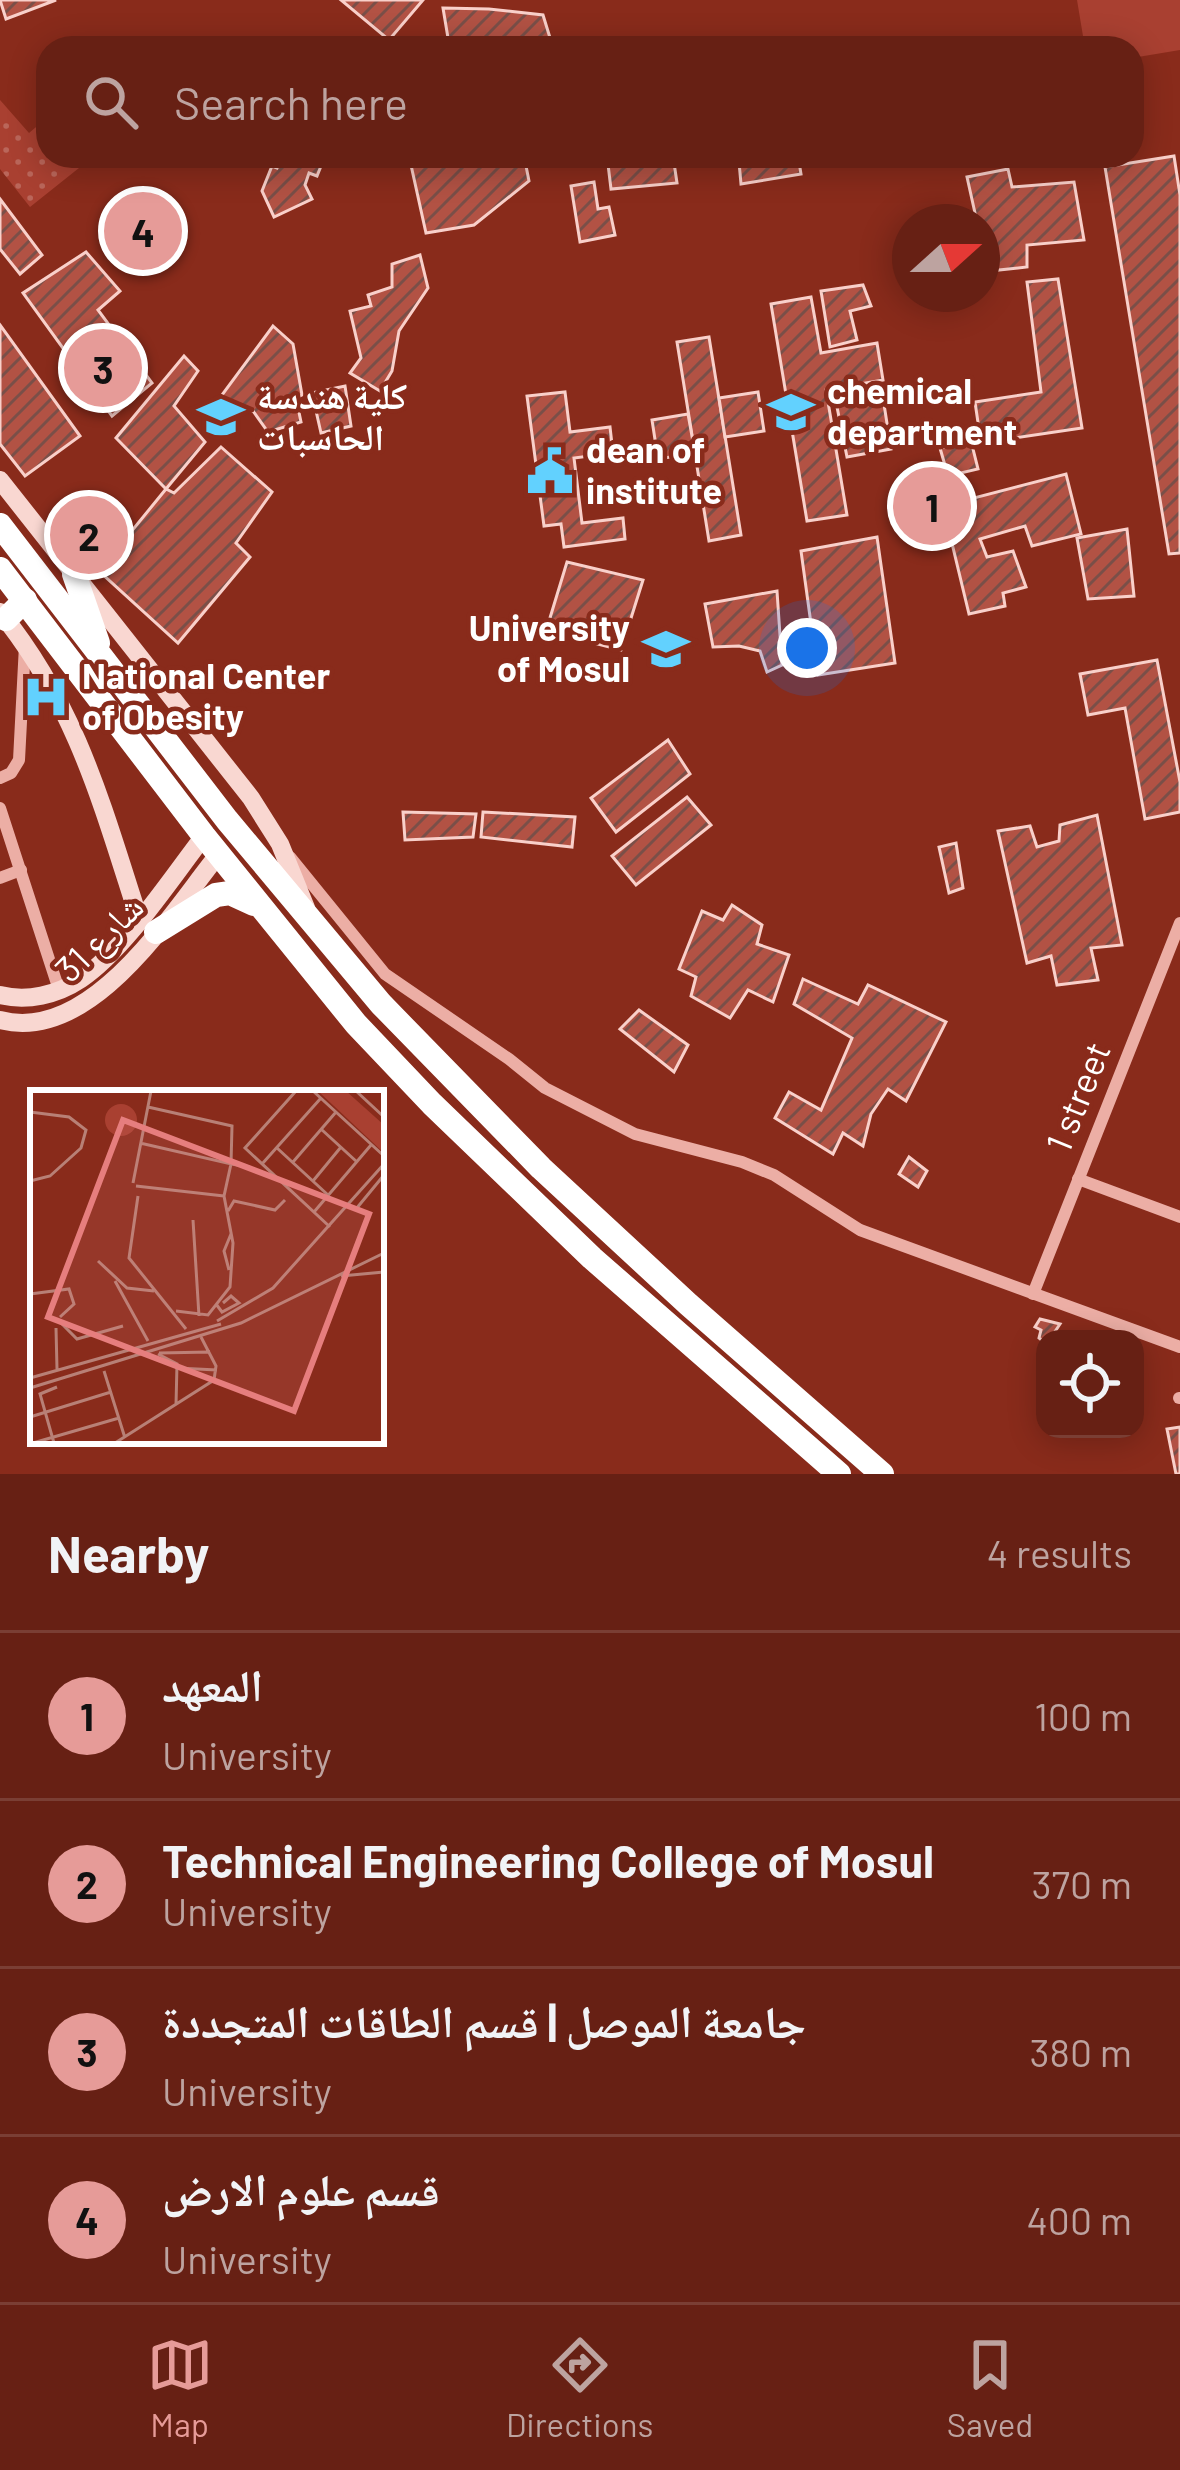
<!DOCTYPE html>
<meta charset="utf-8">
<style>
:root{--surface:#672014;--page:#6f2d22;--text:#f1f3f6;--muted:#bda3a0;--line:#7a3e34;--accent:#e69b98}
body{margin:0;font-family:Barlow,"Noto Naskh Arabic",sans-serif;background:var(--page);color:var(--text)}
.controls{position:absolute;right:36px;bottom:36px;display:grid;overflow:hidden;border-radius:24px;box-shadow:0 6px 30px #0003}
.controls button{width:108px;height:108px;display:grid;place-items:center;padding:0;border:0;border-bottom:3px solid var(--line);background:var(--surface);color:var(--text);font:60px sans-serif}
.compass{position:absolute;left:892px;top:204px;width:108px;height:108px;border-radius:50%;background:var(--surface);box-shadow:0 6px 30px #0003;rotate:69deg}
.you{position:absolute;left:807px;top:648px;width:42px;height:42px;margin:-30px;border:9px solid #fff;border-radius:50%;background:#1a73e8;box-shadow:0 0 0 18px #1a73e833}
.badge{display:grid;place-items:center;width:78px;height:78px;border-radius:50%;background:var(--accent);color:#111;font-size:39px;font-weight:700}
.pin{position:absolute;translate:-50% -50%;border:6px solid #fff;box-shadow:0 3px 12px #0006}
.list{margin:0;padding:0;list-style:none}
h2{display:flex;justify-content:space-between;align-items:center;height:156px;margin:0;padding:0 48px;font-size:51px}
h2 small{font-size:39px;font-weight:400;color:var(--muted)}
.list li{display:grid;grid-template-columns:78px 1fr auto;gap:36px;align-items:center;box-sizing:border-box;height:168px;padding:0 48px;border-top:3px solid var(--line)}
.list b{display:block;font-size:45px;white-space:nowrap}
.list p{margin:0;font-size:39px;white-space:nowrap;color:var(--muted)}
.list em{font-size:39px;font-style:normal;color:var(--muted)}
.icon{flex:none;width:66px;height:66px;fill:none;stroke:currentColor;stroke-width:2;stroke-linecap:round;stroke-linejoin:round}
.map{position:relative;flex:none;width:1180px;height:1474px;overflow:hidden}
.search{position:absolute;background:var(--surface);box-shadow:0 6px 30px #0003;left:36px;right:36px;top:36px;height:132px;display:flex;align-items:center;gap:30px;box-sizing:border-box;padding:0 42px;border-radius:36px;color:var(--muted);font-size:45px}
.sheet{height:828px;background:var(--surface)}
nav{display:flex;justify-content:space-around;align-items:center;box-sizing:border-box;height:168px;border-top:3px solid var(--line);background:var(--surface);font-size:33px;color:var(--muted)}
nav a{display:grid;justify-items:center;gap:6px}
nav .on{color:var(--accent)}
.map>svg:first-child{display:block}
.grass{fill:url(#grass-dots)}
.pitch{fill:#a94031}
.building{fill:url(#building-hatch);stroke:#f9d0ca;stroke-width:3}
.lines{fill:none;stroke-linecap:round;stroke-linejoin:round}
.street{stroke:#ecaea5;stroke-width:12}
.secondary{stroke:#f9d7d1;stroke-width:18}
.highway{stroke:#fff;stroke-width:24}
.labels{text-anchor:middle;stroke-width:9;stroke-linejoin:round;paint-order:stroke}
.poi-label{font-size:36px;font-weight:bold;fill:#fff;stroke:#892b1b;text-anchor:start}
.street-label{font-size:36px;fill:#fff;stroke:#892b1b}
.inset-road{fill:none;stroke:#b88076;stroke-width:3}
.view{fill:#e67e7e;fill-opacity:0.15;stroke:#e67e7e;stroke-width:6}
.inset-edge{fill:none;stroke:#fff;stroke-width:6}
</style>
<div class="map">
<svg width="1180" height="1474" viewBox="0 0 1180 1474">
<defs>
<pattern id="grass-dots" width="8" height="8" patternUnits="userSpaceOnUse" patternTransform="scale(3)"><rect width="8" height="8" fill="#a94031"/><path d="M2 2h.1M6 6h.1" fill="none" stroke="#ba665a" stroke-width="1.8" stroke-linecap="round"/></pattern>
<pattern id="building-hatch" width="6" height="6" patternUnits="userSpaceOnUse" patternTransform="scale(3)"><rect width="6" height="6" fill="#b25244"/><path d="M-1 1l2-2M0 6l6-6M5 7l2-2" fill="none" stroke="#7a4f48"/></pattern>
</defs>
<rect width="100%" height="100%" fill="#892b1b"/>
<polygon class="grass" points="0,100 29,133 48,117 48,156 94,156 30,207 0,169"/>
<polygon class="pitch" points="1077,0 1180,0 1180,50 1132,58 1132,48 1085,48"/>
<g class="building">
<polygon points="0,0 56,0 6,19"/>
<polygon points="341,0 423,0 389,40"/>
<polygon points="443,8 489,9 543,15 551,41 526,45 526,48 435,48 449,44"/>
<polygon points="282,156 325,156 317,176 309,173 305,185 312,199 274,217 262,191 272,166 277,168"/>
<polygon points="409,156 524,156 529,181 474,225 426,233"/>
<polygon points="607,156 673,156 677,183 611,189"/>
<polygon points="714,156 798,156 801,174 741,184 739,162 715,163"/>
<polygon points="835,156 891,156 891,158 837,166"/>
<polygon points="1174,156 1180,195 1180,553 1169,554 1105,167"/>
<polygon points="1008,169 1012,187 1074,182 1084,240 1027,245 1027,267 989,271 982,242 982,222 977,222 967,177"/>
<polygon points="594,182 598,209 609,207 615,235 580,242 571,186"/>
<polygon points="0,199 42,255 20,274 0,249"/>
<polygon points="86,252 120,291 98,310 152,383 112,416 23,293"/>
<polygon points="420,255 428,288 399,331 392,371 380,391 350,373 361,358 350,311 371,306 368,295 392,287 392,264"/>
<polygon points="1058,279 1082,428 981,443 975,402 1041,392 1027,282"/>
<polygon points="863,285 871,306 850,311 857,340 830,347 821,291"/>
<polygon points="811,297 821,353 877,343 883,380 826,390 847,515 807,521 771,304"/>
<polygon points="0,325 80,436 25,476 0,444"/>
<polygon points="273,326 293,344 302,395 296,398 301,422 268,432 253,411 216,403"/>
<polygon points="709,337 741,535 709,541 677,342"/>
<polygon points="184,356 198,371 174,406 205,442 166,489 116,438"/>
<polygon points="881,385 891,449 847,457 834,392"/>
<polygon points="345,386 351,426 321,433 312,393"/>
<polygon points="565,392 570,432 610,427 613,453 574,458 582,523 623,518 625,539 564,547 561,524 544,526 527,396"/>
<polygon points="758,392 764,431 725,437 719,398"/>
<polygon points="688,414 695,453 658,459 652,420"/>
<polygon points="971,441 978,469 948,476 940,448"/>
<polygon points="221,447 272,492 236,543 250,557 178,643 99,571 166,489 174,493"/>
<polygon points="1066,474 1081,534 1032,546 1025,526 980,539 987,557 1013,551 1026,587 1003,593 1005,606 969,614 943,506"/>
<polygon points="1127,529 1134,596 1088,599 1077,538"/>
<polygon points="877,537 895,663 818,675 801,551"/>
<polygon points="567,562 643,580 621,650 546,631"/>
<polygon points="777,591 782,665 767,672 760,651 739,646 713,647 705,604"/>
<polygon points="1157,660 1180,782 1180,812 1145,819 1125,708 1088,715 1080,674"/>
<polygon points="668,740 690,774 616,832 591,798"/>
<polygon points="687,797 711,825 636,885 612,856"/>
<polygon points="403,812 476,814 473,837 405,840"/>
<polygon points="483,812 575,817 572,847 481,837"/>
<polygon points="1097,815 1122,945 1091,948 1098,980 1057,985 1051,956 1027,963 998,831 1030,826 1037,847 1059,841 1060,825"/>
<polygon points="956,843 963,888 949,893 939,847"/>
<polygon points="732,905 762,925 757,944 789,955 773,1002 748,990 730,1018 691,996 696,977 679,969 702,911 723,920"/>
<polygon points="803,979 858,1004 868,985 946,1022 906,1101 888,1089 871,1114 863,1146 843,1133 833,1154 775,1118 789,1092 821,1110 852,1038 794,1004"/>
<polygon points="639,1010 688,1045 674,1072 620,1029"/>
<polygon points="909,1157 927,1171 918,1187 899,1174"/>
<polygon points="1040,1319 1060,1324 1050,1339 1045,1339 1045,1343 1039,1338 1041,1330 1035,1327"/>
<polygon points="1180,1427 1180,1474 1176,1474 1167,1429"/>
</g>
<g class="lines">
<g class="street">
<polyline points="0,778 11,773 19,760 25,645"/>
<polyline points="0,808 59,990"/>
<polyline points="290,857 385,974 509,1059 545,1088 635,1134 742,1162 774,1175 860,1230 1180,1347"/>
<polyline points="0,878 21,870"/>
<polyline points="1078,1179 1180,1217"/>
<polyline points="1033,1294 1180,923"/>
<polyline points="1179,1398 1180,1398"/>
</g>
<g class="secondary">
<polyline points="0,480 251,798 280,844 306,908"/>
<path d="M0,612c77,95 102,193 139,307"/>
<path d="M0,995c27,7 57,0 81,-16 44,-30 89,-99 123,-143"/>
<path d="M0,1020c91,24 169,-104 218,-165"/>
</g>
<g class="highway">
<polyline points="0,525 227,820 381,1004 541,1168 688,1304 882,1474"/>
<polyline points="0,569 204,836 356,1024 432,1104 592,1258 839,1474"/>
<polyline points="74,574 98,643"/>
<polyline points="6,619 25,600"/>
<polyline points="156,932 216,895 230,893 254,904"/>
</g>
</g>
<defs>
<symbol id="school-bare" viewBox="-9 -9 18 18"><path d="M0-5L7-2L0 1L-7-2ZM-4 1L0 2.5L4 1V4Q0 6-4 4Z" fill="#62d1fe" stroke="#892b1b" stroke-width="2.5" paint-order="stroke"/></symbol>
<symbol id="civic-bare" viewBox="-9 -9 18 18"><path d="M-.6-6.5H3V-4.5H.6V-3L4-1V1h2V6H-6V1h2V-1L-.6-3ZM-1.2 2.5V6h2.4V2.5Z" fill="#62d1fe" stroke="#892b1b" stroke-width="2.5" paint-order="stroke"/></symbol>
<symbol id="university-bare" viewBox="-9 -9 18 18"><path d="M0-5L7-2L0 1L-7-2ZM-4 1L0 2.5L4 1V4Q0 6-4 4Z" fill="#62d1fe" stroke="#892b1b" stroke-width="2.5" paint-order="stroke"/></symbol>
<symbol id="hospital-bare" viewBox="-9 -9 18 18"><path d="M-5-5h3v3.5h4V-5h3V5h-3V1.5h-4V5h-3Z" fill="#62d1fe" stroke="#892b1b" stroke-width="2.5" paint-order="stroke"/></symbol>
</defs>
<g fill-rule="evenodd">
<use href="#school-bare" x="758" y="379" width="66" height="66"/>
<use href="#school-bare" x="188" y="384" width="66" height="66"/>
<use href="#civic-bare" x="517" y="438" width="66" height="66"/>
<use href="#university-bare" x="633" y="616" width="66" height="66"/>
<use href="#hospital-bare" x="13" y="664" width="66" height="66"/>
</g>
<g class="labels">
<g class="poi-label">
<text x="827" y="404">chemical<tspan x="827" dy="41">department</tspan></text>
<text x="257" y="409">كلية هندسة<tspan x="257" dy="41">الحاسبات</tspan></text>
<text x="586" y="463">dean of<tspan x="586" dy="41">institute</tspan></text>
<text x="630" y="641" text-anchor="end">University<tspan x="630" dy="41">of Mosul</tspan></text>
<text x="82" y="689">National Center<tspan x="82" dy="41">of Obesity</tspan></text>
</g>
<g class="street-label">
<text transform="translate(99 938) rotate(-45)" y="13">شارع 31</text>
<text transform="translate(1078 1097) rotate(-68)" y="13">1 street</text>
</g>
</g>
<g transform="translate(30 1090)">
<rect width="354" height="354" fill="#892b1b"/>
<path d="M288,1h28l38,34v28z" fill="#a94031"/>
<path d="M75 30a16 16 0 1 1 32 0a16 16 0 1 1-32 0Z" fill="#a94031"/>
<path class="inset-road" d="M266,1l-51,57 85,79M283,1l71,65M326,1l28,26M0,22l39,5 17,13 -5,18 -31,28 -20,5M291,39l36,33M110,53l91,21 1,-38 -84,-19M247,58l51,47M263,72l43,-50M232,74l59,-66M283,91l28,-34M103,93l18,-92M106,96l88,10M108,106l-9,62 57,71M326,119l28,-34M198,121l6,-10 41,9 10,-10M284,122l57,-67M163,130l6,96M68,171l29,27 27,3M199,180l-5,-19 7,-17M311,186l43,-4M85,191l33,60M0,204l39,-5 5,15 -14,13M186,214l6,8 17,-9 -8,-7 -8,7M146,221l32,4 22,-28 3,-44 -9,-47 7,-32 19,3M187,231l56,-33 111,-124M32,234l15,15 46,-13M26,238l1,41M129,263l51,-1M128,264l19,10 -1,41M147,278l40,2M74,281l21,67M0,288l191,-54M0,298l211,-65 143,-70M0,327l81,-25M3,353l86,-25M24,353l-14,-49 17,-7M85,353l99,-63 2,-14 -15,-29"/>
<path class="view" d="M93,30l246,94 -75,197 -246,-94z"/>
<rect width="354" height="354" class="inset-edge"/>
</g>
</svg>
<div class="controls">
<button><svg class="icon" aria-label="locate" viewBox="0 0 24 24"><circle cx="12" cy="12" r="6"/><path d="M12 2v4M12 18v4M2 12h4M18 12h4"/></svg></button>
</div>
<svg class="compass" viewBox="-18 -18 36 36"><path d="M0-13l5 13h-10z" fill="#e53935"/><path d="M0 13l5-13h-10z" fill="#bda3a0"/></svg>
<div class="you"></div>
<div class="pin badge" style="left:932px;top:506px">1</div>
<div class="pin badge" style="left:89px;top:535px">2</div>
<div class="pin badge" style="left:103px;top:368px">3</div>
<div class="pin badge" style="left:143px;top:231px">4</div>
<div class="search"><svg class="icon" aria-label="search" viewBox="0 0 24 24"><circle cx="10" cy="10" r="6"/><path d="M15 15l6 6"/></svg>Search here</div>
</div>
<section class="sheet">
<h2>Nearby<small>4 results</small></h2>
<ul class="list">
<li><span class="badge">1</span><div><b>المعهد</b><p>University</p></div><em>100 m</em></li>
<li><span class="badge">2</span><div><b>Technical Engineering College of Mosul</b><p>University</p></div><em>370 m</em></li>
<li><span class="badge">3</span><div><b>جامعة الموصل | قسم الطاقات المتجددة</b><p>University</p></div><em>380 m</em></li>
<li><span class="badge">4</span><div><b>قسم علوم الارض</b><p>University</p></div><em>400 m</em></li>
</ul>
</section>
<nav>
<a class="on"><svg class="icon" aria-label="map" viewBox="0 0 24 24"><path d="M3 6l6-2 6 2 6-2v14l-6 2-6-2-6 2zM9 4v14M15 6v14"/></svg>Map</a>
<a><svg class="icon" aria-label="directions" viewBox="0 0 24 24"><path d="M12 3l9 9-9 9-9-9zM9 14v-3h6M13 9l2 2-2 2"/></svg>Directions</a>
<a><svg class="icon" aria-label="saved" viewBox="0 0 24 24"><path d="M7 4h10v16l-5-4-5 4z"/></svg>Saved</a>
</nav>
